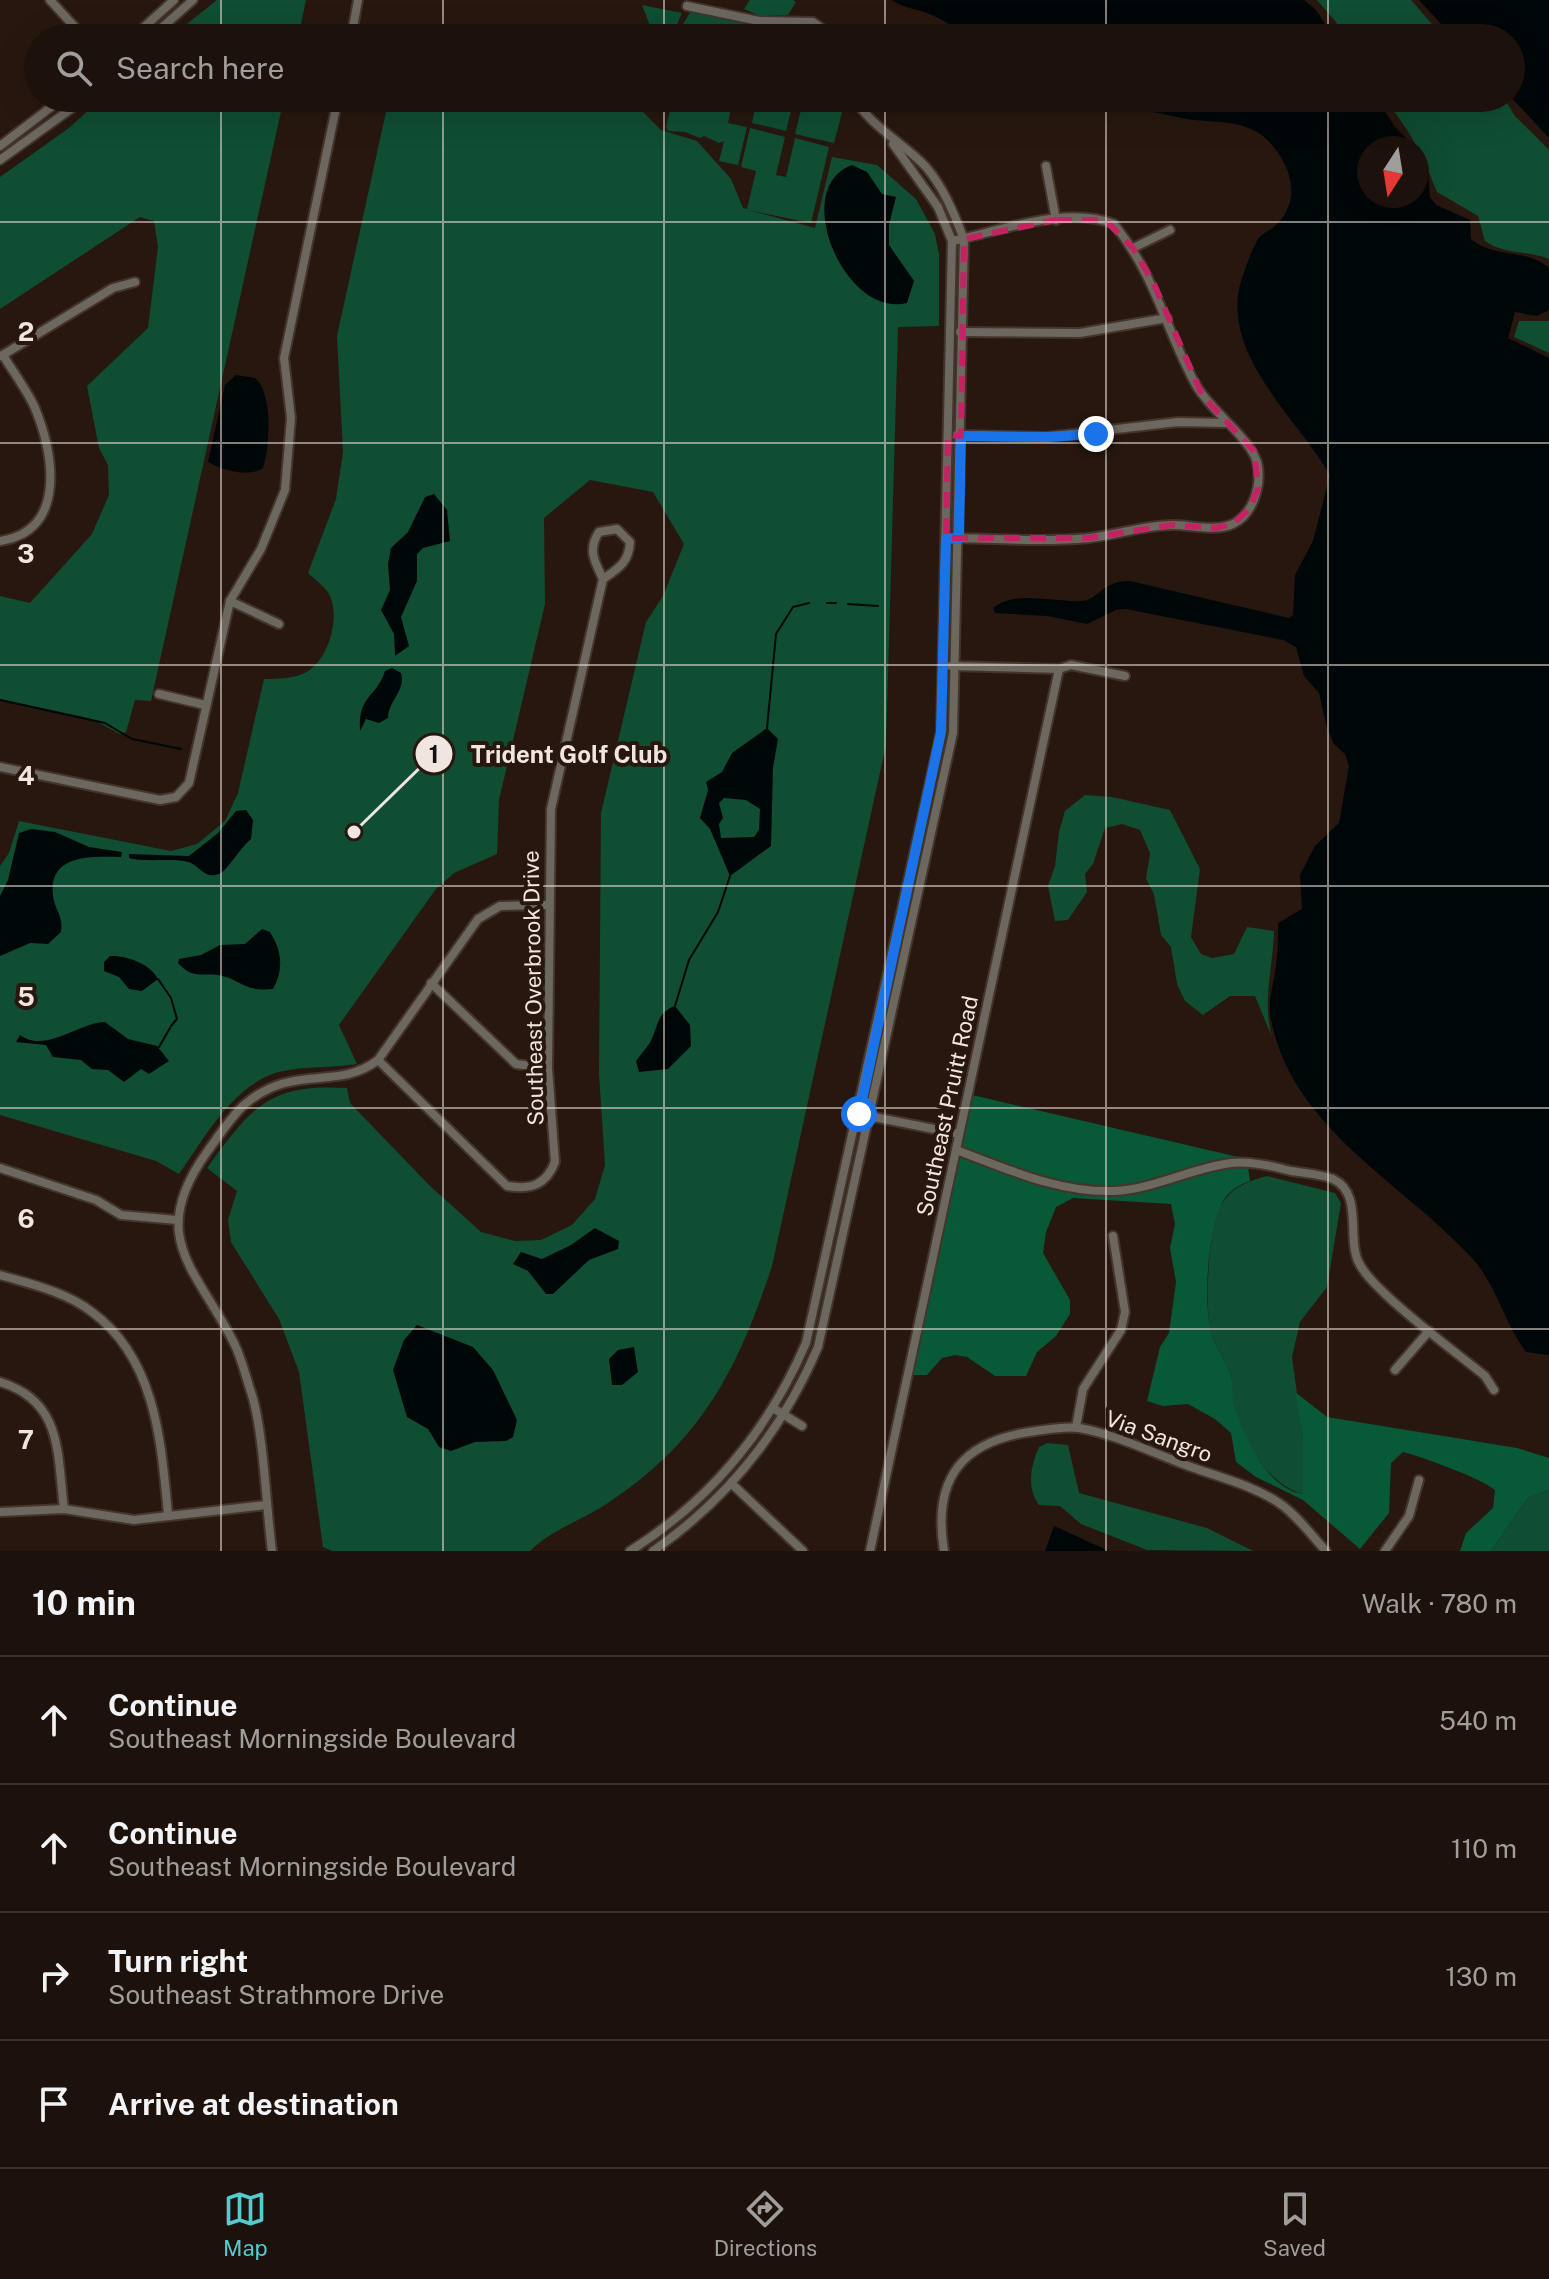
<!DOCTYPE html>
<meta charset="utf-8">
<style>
:root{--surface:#1d110b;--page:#251a14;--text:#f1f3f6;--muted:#a09d9d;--line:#3b312c;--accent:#52ccd0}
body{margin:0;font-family:"Public Sans",sans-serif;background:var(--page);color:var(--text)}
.compass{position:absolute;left:1357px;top:136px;width:72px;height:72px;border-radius:50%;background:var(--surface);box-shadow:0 8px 32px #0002;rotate:192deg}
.stop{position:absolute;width:24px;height:24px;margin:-18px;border:6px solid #1a73e8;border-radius:50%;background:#fff}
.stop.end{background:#1a73e8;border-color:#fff;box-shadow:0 2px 8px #0008}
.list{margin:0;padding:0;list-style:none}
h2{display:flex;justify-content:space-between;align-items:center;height:104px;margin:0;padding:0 32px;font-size:34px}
h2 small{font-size:26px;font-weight:400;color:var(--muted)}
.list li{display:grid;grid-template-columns:52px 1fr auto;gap:24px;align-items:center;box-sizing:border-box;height:128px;padding:0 32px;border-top:2px solid var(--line)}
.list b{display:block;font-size:30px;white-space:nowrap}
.list p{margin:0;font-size:26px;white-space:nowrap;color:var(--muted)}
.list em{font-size:26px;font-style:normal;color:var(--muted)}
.icon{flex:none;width:44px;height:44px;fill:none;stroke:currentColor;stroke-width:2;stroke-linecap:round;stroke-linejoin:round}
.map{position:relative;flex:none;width:1549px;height:1551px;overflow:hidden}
.search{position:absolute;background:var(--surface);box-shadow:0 8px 32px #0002;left:24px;right:24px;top:24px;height:88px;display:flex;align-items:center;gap:20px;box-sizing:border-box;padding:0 28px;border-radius:44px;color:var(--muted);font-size:30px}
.sheet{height:616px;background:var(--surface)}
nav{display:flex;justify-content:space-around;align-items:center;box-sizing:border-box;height:112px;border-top:2px solid var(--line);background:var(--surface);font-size:22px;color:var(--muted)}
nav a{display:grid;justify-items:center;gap:4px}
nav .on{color:var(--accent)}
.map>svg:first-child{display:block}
.green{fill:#0f4e32}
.forest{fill:#085938}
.water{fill:#000708;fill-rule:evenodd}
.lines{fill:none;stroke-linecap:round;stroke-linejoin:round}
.stream{stroke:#000708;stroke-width:2}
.minor-casing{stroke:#43342c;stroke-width:12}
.minor{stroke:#6c675f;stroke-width:8}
.route{stroke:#1a73e8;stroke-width:10}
.marked{fill:none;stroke:#c42262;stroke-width:6;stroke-dasharray:16 10;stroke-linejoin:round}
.grid{fill:none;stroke:#f0e5df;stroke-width:2;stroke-opacity:0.55}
.labels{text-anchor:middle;stroke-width:8;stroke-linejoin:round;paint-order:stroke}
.street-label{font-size:22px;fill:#f0e5df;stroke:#27170f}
.grid-label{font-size:26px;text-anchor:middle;font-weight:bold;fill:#f0e5df;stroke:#27170f;stroke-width:8;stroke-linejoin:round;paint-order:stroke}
.leader{fill:none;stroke:#f0e5df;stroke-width:3}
.callout-dot{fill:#f0e5df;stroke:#27170f;stroke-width:3}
.mark-label{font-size:24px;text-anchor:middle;font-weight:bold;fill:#111}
.callout-label{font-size:24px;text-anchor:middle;font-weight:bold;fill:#f0e5df;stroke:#27170f;stroke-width:8;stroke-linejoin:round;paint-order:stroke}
</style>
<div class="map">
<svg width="1549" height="1551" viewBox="0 0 1549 1551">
<rect width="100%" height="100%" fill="#27170f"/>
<g class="green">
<polygon points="217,0 306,0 298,38 169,38"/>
<polygon points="750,0 793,0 796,2 788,15 758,15 744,9"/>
<polygon points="1317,0 1411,0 1444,38 1344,38 1336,22"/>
<polygon points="642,5 682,13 671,38 657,38 657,31 650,26"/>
<polygon points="692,9 749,23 749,38 675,38"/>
<polygon points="102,98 284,98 151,701 135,700 126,732 120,734 92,719 0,699 0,596 30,603 92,534 109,495 108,465 99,448 87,386 148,328 158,247 154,221 140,217 0,309 0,177 69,128"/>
<path d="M389,98l243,3 29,29 36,11 34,38 12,29 4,1 9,-38 -15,-4 9,-39 35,9 -9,38 10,2 9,-39 34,9 -18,76 -63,-13 67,18 17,-71 45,8 39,34 19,35 4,21v71l-41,1 -12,418 -114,521c-34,103 -70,175 -164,237 -25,17 -56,26 -78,48h-198l-9,-4 -24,-175 -20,-53 -48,-77 -3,-22 9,-29 -30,-23c44,-60 61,-85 140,-80l3,15 79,82 52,47 34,9 26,-1 31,-15 23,-26 10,-34 -6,-91 2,-261 45,-191 17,-26 21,-52 -31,-52 -63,-12 -46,38 1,86 -46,196 -2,54 -43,19 -18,16 -97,136 18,39c-25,4 -50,2 -74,7 -48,10 -78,66 -104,103l-23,-13 -156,-46v-249l9,-13 10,-32 152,30 26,-7 28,-23 13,-28 26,-114c13,0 32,0 44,-8 21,-13 32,-53 22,-75 -3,-8 -16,-17 -22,-23l28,-74 7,-47 -6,-116z"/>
<path d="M673,98c21,0 36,2 55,6l3,4 -3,15 19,4 -9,38 -19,-4 5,-20 -5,2 -15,-7 -4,2 -15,-6 -17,-1 -2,-4z"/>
<polygon points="757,98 794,98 786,131 752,123"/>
<polygon points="804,98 844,105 834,143 795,134"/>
<path d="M1382,98h122l11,18 34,34v109c-19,-8 -47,-5 -64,-18l-7,-25 -41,-24c-14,-35 -28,-66 -55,-94z"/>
<polygon points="1519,321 1549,321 1549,353 1514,337"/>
<path d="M1085,795l27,2 58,13 30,59 -9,68 10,17 11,4 22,-4 13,-27 27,4c-1,37 -12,70 -2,106l-17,-41h-25l-27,19 -18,-14 -8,-17 -6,-37 -10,-12 -7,-41 -8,-15 4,-26 -10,-23 -18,-6 -17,4 -12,36 -8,10 2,18 -19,28 -13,1 -7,-35 7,-20 4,-34 6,-21z"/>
<path d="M1267,1176l68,17 6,10 -14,84 -27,35 -8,35 11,81 1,56c-35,-7 -67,-59 -72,-93 -1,-8 1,-17 -1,-25 -4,-15 -16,-29 -20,-44 -7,-26 -3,-113 14,-133 11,-14 25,-18 42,-23z"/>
<path d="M1047,1443l21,2 11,48 128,35 46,23 -106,-1 -66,-26 -21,-18 -21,-1c-13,-18 -8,-40 0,-58z"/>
<polygon points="1549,1490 1549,1551 1491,1551 1528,1498"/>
</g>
<path class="forest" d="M972,1095l275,64 3,22c-10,3 -24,12 -28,22 -14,30 -19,96 -11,128 3,16 16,29 20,45 3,9 0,21 3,30 10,31 34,84 69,88v-56l-8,-46 32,25 190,31 32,10v32l-21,8 -37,53h-31l6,-18 27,-25 2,-18c-14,-12 -73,-33 -92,-38l-12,11 -2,50 -29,36 -57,-49 -47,-23 -20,-15 -5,-29 -16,-14 -27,-15 -25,2 -16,-5 13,-54 9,-14 7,-51 -6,-34 5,-24 -4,-20 -98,-6 -17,9 -10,25 -3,21 27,47v14l-14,22 -19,16 -11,24h-31l-28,-19 -12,-2 -13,3 -15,17h-15z"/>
<g class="water">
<path d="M891,0h413l12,10 18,28h-359c-15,-6 -26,-15 -41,-22 -14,-7 -29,-7 -43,-16z"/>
<polygon points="1419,0 1549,0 1549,138 1511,97 1511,38 1454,38"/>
<path d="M1088,98h288l19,29 21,21h-47v48h48v-46l11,21 2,26 6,8 34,15 1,19c24,20 56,9 78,29v42l-12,6 -22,-4 -7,26 41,20v997l-23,-3c-22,-29 -29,-67 -55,-95 -69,-75 -178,-128 -200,-237 -4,-20 3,-35 5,-54 2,-14 2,-29 2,-43l24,-14 -2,-34 15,-29 24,-23 10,-57 -4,-12 -11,-10 -7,-16 -8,-35 -15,-17 -8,-29 -13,-7 -157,-31 -10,1 -29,14 -40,-8 -52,-3 -2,-5c23,-18 60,-6 87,-7 18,0 22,-21 50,-20l159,37 4,-3 2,-40 18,-34 17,-66c-32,-56 -104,-115 -91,-186 2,-9 11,-36 18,-48 4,-8 13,-10 19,-16 28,-26 14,-66 -13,-89 -22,-17 -51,-13 -76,-17 -14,-2 -28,-7 -42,-8 -21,-1 -39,0 -57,-13z"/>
<path d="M852,165l15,7 15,22 14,3 -7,28v20l25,36 -7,22c-62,16 -118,-115 -55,-138z"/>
<path d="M236,375l19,3c18,15 15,69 8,90 -14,10 -41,2 -55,-6l17,-77z"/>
<polygon points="434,494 447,510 450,541 423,548 417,554 417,581 401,617 409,646 395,656 394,634 381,610 390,590 388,564 391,548 408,532 425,497"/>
<path d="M392,668l9,5c5,17 -12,27 -13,45l-9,5 -13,-4 -6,12c-2,-37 16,-32 25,-60z"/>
<path d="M767,728l11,11 -5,29 -2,78 -41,30 -20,-47 -10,-11 8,-28 -2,-8 16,-10 10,-19zM724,798l22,2 14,9 -1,21 -5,7 -33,1 -2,-14 4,-6 -4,-15z"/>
<path d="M246,810l7,10 -2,19c-10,8 -24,32 -32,35 -14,5 -18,-6 -28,-11 -14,-6 -45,0 -62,-5v-4l60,2 29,-23 18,-22z"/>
<path d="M31,829l24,3 34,15 33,5 -1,5c-25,0 -73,-5 -68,38 1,14 11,21 8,37l-13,12 -18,-1 -30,13v-60l8,-16 11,-47z"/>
<path d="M262,929l8,3c12,19 14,37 3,57 -30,3 -32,-10 -55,-14 -17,-2 -26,4 -40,-12l1,-4 22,-4 19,-10 25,-1z"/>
<path d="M110,956c16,-1 41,8 48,23l-16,12 -13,-2 -10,-12 -15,-6v-9z"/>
<path d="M675,1006l15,19 1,21 -23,23 -29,3 -3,-11c4,-6 9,-11 13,-17 10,-16 6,-31 26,-38z"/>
<path d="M105,1022l23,17 29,7 12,15 -20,13 -8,-5 -17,13 -16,-12 -16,-1 -11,-9 -28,-3 -7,-12 -30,-3 4,-7c25,19 60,-13 85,-13z"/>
<polygon points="595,1228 619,1241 618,1249 589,1260 553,1294 546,1294 528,1271 513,1264 521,1252 542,1259 571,1245"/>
<polygon points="417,1325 473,1347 493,1370 517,1420 513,1437 506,1441 475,1442 451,1451 439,1447 428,1429 407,1417 393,1370 404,1340"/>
<polygon points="634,1347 638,1372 622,1385 612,1385 609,1359 618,1350"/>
<polygon points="1054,1526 1109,1551 1045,1551"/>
</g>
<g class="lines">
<g class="stream">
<polyline points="827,603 836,603"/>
<polyline points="848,604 878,606"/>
<polyline points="0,700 105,723 132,739 181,749"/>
<polyline points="767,728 776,634 793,607 809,603"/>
<polyline points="158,979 171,998 177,1019 171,1026"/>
<polyline points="675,1006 689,960 718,912 730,876"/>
<polyline points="159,1047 170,1028"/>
</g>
<defs>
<g id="minor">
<polyline points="50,0 85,38"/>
<polyline points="687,6 759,21 813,22 835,38"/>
<polyline points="132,38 174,0"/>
<polyline points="150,38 193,0"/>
<polyline points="351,38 358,0"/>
<polyline points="0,146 63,98"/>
<polyline points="0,160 86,98"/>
<polyline points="1046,166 1056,220"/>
<path d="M952,241c48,-10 114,-36 162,-17 43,54 51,105 82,161 15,27 57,54 62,81 3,21 -5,48 -25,58 -19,8 -41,1 -60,1 -29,0 -56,10 -84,13 -44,4 -90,1 -134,0"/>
<polyline points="1133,248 1170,230"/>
<polyline points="960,332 1080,333 1167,318"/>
<polyline points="1,356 113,288 135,282"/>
<polyline points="957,435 1047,437 1178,422 1225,423"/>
<path d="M0,541c67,-10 54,-86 35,-133 -8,-18 -22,-36 -32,-53"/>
<polyline points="230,601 279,624"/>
<polyline points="951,666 1059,669 1071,665 1125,676"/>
<polyline points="159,694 205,705"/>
<polyline points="0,767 160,800 176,797 189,783 230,601 261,549 285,490 291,418 284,358 338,98"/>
<polyline points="431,983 516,1064 548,1068"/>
<path d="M378,1060l129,126c24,4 39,-1 48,-24l-7,-94 3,-259 52,-230c16,-11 26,-17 27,-37l-13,-13 -18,3c-12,18 -4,30 4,47"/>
<polyline points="859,1114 959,1134"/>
<path d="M956,1150c52,19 102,43 158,41 41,-2 77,-23 117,-28 20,-2 41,3 60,8 13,2 30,3 42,8 31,15 13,59 26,84 13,28 98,90 126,113l9,14"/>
<polyline points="0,1168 96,1200 121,1215 177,1220"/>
<path d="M0,1275c31,9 66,17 92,37 64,47 69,130 76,202"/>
<polyline points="1395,1370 1429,1331"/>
<path d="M0,1382c63,19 57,72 64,127"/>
<polyline points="773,1408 802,1426"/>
<polyline points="1076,1427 1083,1389 1121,1330 1125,1312 1113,1236"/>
<polyline points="731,1483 803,1551"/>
<polyline points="0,1512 64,1509 134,1520 266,1505"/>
<path d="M272,1551c-6,-44 -8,-116 -20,-156 -6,-17 -10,-36 -18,-52 -38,-75 -88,-106 -27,-191 11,-15 23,-34 37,-47 50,-43 92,-13 134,-45l100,-141 22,-13 47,-1"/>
<path d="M630,1551c81,-51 138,-120 176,-208l135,-611 11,-491 -14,-34 -45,-63"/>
<path d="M653,1551c75,-52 129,-120 165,-204l135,-614 11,-494c-10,-25 -20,-51 -38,-72 -22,-24 -55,-40 -72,-69"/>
<polyline points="870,1551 1059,669"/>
<path d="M944,1551c-12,-74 19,-111 92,-120 14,-2 29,-5 43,-3 35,6 70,23 104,36 31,12 68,20 96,39 18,12 32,32 47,48"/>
<polyline points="1385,1551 1409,1516 1419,1480"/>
</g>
</defs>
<use href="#minor" class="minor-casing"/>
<use href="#minor" class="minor"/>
</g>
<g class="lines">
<polyline class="route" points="859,1114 941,732 946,538 959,539 961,436 1047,437 1096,434"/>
</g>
<path class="marked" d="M1056,220h49l28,28 21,36 48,111 52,56 4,37 -8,20 -16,15 -18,5 -44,-3 -83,13h-143l2,-103 13,1 3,-197z"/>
<path class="grid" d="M221,0v38M443,0v38M664,0v38M885,0v38M1106,0v38M1328,0v38M221,98v1453M443,98v1453M664,98v1453M885,98v1453M1106,98v1453M1328,98v1453M0,222h1549M0,443h1549M0,665h1549M0,886h1549M0,1108h1549M0,1329h1549"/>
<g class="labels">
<g class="street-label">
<text transform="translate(533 988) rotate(-91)" y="8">Southeast Overbrook Drive</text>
<text transform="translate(947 1106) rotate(-78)" y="8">Southeast Pruitt Road</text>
<text transform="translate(1159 1436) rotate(20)" y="8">Via Sangro</text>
</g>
</g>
<g class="grid-label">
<text x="26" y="341">2</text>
<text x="26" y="563">3</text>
<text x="26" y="785">4</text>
<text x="26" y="1006">5</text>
<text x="26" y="1228">6</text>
<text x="26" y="1449">7</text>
</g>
<path class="leader" d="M354 832L434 754"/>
<g class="callout-dot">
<circle cx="354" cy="832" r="8"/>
<circle cx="434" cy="754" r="20"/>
</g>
<g class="mark-label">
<text x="434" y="763">1</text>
</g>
<g class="callout-label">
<text x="569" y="763">Trident Golf Club</text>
</g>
</svg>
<svg class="compass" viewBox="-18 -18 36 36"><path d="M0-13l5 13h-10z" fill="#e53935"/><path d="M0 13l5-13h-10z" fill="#a09d9d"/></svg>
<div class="stop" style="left:859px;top:1114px"></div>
<div class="stop end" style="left:1096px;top:434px"></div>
<div class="search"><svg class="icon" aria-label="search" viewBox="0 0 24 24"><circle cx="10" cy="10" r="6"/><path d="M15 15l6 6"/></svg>Search here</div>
</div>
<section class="sheet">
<h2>10 min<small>Walk · 780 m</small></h2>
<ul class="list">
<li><svg class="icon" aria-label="ahead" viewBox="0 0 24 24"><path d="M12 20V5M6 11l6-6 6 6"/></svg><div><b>Continue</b><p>Southeast Morningside Boulevard</p></div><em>540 m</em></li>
<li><svg class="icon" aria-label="ahead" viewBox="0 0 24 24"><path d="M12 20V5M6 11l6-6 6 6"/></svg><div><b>Continue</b><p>Southeast Morningside Boulevard</p></div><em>110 m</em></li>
<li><svg class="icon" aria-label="right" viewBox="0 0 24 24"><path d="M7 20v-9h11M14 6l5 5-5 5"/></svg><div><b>Turn right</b><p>Southeast Strathmore Drive</p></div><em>130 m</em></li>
<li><svg class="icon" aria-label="arrive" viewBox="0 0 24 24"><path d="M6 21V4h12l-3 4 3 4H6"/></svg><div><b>Arrive at destination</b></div></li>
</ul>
</section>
<nav>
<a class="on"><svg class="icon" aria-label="map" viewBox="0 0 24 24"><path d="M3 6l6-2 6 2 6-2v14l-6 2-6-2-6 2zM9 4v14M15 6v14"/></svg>Map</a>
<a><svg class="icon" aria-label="directions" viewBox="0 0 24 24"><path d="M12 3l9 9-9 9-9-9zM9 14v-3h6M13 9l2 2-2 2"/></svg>Directions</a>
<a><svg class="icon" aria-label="saved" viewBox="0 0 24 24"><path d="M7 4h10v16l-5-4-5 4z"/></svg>Saved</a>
</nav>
